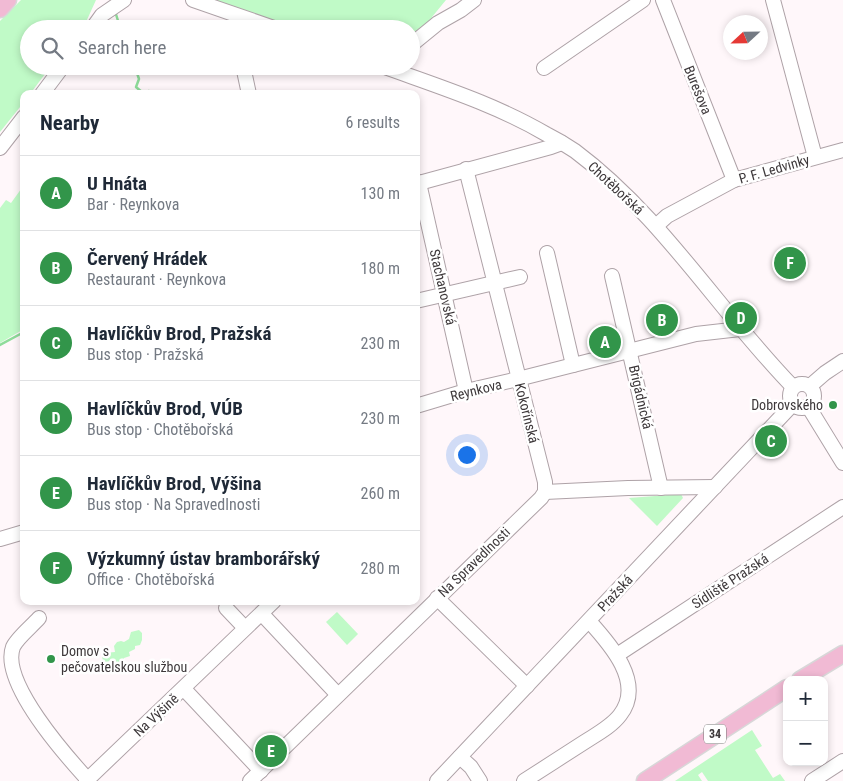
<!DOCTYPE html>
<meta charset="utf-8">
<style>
:root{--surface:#fff;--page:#f2f2f3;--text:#1f2937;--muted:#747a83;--line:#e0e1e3;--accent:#32954a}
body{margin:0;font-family:"Roboto Condensed",sans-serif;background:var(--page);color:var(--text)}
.controls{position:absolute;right:15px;bottom:15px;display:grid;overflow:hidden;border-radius:10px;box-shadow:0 2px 8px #0003}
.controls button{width:45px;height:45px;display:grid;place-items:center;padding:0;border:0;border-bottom:1px solid var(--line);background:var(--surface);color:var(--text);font:25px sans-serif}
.compass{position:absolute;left:723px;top:15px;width:45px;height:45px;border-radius:50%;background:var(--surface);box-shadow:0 2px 8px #0003;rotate:248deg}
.you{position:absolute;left:466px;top:454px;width:18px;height:18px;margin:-12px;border:4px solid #fff;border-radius:50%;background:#1a73e8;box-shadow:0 0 0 8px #1a73e833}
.badge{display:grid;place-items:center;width:32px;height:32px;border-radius:50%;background:var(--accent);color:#fff;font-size:16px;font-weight:700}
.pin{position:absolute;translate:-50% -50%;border:2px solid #fff;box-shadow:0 1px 5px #0006}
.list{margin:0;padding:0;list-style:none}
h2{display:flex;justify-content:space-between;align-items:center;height:65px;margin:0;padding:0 20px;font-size:21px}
h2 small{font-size:16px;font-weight:400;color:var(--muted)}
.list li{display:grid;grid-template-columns:32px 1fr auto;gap:15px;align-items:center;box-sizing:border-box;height:75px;padding:0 20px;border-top:1px solid var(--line)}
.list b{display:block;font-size:19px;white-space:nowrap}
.list p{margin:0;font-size:16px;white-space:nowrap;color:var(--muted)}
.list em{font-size:16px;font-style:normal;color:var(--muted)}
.icon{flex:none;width:28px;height:28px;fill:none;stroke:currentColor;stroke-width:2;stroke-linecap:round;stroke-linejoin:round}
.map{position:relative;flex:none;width:843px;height:781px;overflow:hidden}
.search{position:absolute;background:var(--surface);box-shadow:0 2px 8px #0003;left:20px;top:20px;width:400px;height:55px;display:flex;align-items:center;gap:12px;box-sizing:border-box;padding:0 18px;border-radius:28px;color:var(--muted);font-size:19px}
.panel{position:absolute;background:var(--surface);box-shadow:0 2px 8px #0003;left:20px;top:90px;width:400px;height:515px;border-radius:10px}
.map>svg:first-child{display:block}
.green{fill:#c0fac7}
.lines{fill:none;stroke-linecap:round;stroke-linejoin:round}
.stream{stroke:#8edc9a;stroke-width:2.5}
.minor-casing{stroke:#aea2a7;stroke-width:16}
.major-casing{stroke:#d8d7d8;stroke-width:19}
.minor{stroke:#fff;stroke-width:14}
.major{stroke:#f1bad4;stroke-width:16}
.poi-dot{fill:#32954a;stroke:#fff;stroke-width:2}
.labels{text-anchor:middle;stroke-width:5;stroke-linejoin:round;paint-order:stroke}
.shield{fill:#fff;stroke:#777475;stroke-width:1}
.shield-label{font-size:12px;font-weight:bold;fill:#3d383a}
.street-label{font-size:14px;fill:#3d383a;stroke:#fff}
.poi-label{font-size:14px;fill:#3d383a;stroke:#fff;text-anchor:end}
</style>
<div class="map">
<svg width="843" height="781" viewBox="0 0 843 781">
<rect width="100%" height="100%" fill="#fff7fa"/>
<g class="green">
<polygon points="21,0 96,0 86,22 81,29 29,29 29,66 51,66 30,94 24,94 24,102 0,132 0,21"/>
<polygon points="208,0 446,0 432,17 438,23 411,45 411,29 292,29 259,15"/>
<polygon points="24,185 24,329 0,343 0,208 6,200 11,203"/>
<polygon points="681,494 683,498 657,526 629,498"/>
<polygon points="337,612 358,634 347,645 326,622"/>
<polygon points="139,630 142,633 142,640 140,645 135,646 135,649 129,652 130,656 124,658 123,665 116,666 111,659 107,663 103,662 102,656 104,653 115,652 114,646 117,642 121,641 124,642 129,639 131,632"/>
<polygon points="752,730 762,746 755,750 773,778 780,774 785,781 708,781 702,772 698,775 702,781 675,781"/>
</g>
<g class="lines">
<g class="stream">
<polyline points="115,11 119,24"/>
<polyline points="140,66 136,70 139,79 136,87 143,93 149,91 151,94"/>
<polyline points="0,345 24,332"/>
</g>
<defs>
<g id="minor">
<polyline points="193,0 277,29"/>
<polyline points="663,0 734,180"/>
<polyline points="773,0 815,157"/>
<polyline points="92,29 102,15 124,0"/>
<polyline points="411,45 438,23 461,10 474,0"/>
<polyline points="243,66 249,94"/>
<path d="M382,66c55,20 113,38 164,68 10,5 20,11 29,17 87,65 143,159 218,236"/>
<polyline points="544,68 643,0"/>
<polyline points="42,94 63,66"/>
<polyline points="0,148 24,117"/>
<polyline points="466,169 545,482 545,492"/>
<polyline points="416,181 419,183 466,391"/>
<polyline points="416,187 419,183 551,147 562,143"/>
<polyline points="656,226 667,216 734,180 843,150"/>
<polyline points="547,253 573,365"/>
<polyline points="612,276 661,488"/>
<polyline points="416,301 520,277"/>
<circle cx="802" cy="396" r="12"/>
<polyline points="810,386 825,373 843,361"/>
<polyline points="416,406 466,391 518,379 696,334 740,329"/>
<polyline points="808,406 843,463"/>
<polyline points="545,492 628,488 715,487"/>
<polyline points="0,539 24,532"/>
<polyline points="437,598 527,686"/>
<polyline points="226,608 245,628"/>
<polyline points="262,614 338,695"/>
<path d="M39,618c-7,8 -22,20 -26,29 -13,35 54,110 76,134"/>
<polyline points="617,655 843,507"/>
<polyline points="184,689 261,771"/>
<polyline points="460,757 471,767 480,781"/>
<polyline points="86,781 274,601"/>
<polyline points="250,781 541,498 545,492"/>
<polyline points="437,781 793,404"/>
<path d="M524,781c20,-13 39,-25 59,-38 12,-8 28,-16 37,-28 25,-32 -10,-71 -31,-94"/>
<polyline points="812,781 843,761"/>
</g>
<g id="major">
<polyline points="0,9 8,0"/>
<polyline points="800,680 843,654"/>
<polyline points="645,781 787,688"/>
</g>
</defs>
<use href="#minor" class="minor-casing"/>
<use href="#major" class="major-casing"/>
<use href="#minor" class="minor"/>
<use href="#major" class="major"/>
</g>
<g class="poi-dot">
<circle cx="833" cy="405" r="5"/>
<circle cx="51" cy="659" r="5"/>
</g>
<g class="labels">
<rect class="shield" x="704" y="724.5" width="22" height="19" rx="4"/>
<g class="shield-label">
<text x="715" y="738">34</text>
</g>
<g class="street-label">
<text transform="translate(698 90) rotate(68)" y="5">Burešova</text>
<text transform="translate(774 169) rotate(-16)" y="5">P. F. Ledvinky</text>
<text transform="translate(616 188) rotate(43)" y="5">Chotěbořská</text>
<text transform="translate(443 287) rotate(77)" y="5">Stachanovská</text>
<text transform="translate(476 390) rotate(-14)" y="5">Reynkova</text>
<text transform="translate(641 397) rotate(77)" y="5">Brigádnická</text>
<text transform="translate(527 413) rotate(76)" y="5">Kokořínská</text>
<text transform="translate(474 562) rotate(-44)" y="5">Na Spravedlnosti</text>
<text transform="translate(730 581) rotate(-33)" y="5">Sídliště Pražská</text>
<text transform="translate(615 593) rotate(-47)" y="5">Pražská</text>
<text transform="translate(156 715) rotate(-43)" y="5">Na Výšině</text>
</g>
<g class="poi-label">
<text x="823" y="410">Dobrovského</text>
<text x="61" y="656" text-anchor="start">Domov s<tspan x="61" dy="16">pečovatelskou službou</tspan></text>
</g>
</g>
</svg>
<div class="controls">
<button>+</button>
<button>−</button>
</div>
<svg class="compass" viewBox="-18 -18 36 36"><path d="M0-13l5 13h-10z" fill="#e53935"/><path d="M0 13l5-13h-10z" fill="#747a83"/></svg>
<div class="you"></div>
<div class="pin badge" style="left:605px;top:342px">A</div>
<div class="pin badge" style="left:662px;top:320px">B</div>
<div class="pin badge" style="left:771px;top:441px">C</div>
<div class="pin badge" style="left:741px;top:318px">D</div>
<div class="pin badge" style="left:271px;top:751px">E</div>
<div class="pin badge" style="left:790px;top:263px">F</div>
<div class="search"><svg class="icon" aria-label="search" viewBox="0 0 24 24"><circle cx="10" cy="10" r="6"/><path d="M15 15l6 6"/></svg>Search here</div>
<section class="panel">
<h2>Nearby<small>6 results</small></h2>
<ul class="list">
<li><span class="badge">A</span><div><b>U Hnáta</b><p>Bar · Reynkova</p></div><em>130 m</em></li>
<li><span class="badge">B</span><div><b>Červený Hrádek</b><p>Restaurant · Reynkova</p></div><em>180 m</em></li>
<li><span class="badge">C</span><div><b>Havlíčkův Brod, Pražská</b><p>Bus stop · Pražská</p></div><em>230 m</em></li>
<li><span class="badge">D</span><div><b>Havlíčkův Brod, VÚB</b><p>Bus stop · Chotěbořská</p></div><em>230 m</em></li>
<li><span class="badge">E</span><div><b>Havlíčkův Brod, Výšina</b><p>Bus stop · Na Spravedlnosti</p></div><em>260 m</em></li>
<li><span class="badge">F</span><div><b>Výzkumný ústav bramborářský</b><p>Office · Chotěbořská</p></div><em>280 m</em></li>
</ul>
</section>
</div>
